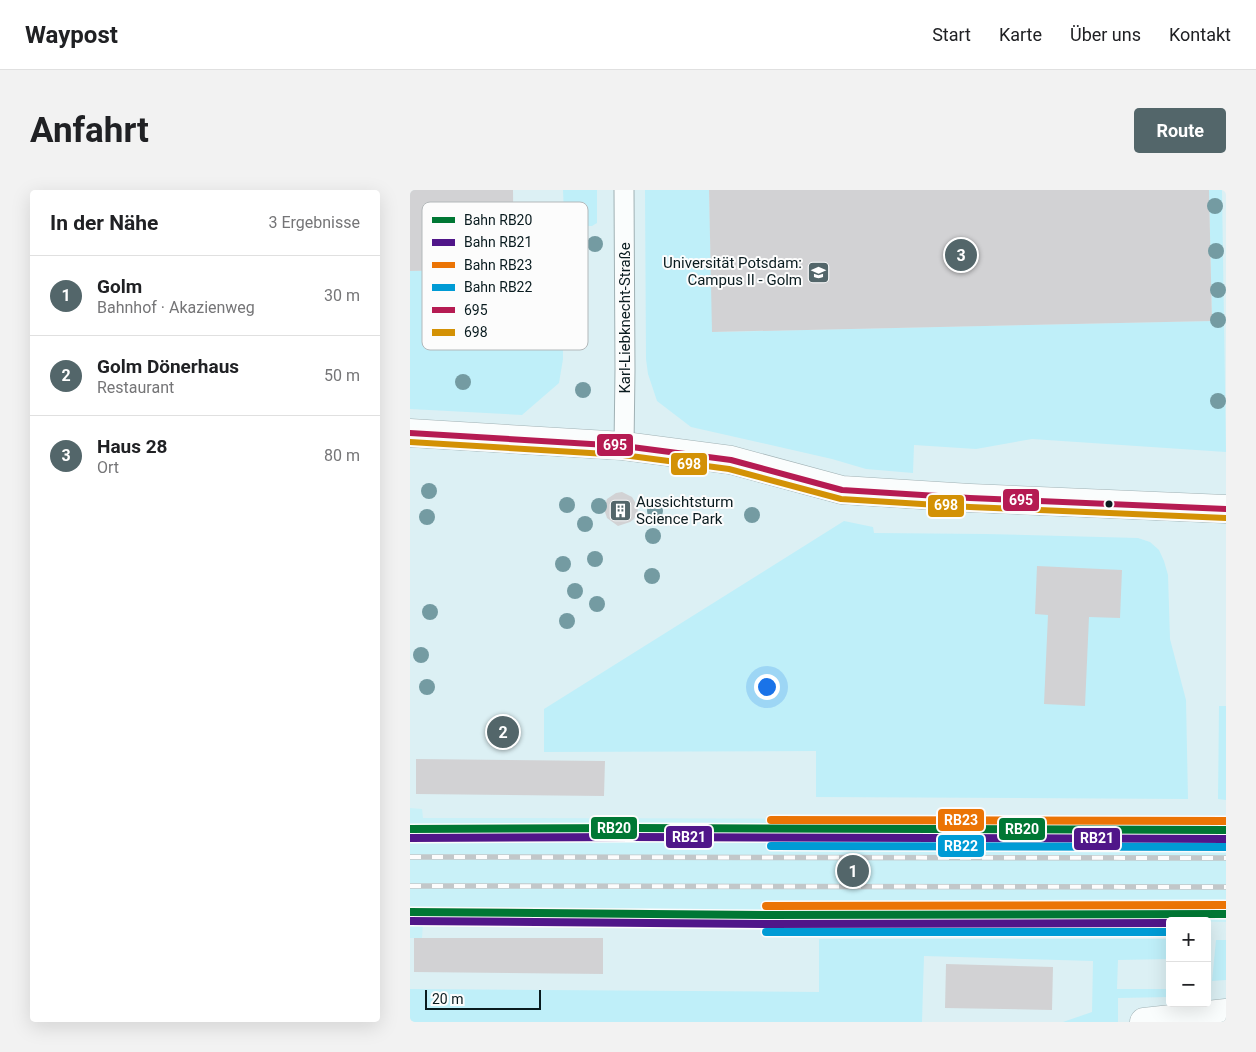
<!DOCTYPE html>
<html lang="de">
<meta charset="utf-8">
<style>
:root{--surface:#fff;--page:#f2f2f2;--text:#202124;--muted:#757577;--line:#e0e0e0;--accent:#53666a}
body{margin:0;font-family:Roboto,sans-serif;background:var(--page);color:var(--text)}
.controls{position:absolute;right:15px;bottom:15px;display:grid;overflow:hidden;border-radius:5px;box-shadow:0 5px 20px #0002}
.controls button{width:45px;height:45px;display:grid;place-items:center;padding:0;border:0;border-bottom:1px solid var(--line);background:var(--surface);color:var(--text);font:25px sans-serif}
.scale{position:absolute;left:15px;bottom:12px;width:116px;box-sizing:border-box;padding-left:5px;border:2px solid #091b1f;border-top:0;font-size:14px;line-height:18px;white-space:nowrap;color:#091b1f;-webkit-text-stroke:4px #fcfcfc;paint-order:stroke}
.you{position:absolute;left:356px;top:496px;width:18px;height:18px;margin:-12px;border:4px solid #fff;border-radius:50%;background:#1a73e8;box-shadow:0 0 0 8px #1a73e833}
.badge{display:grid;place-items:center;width:32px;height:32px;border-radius:50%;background:var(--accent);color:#fff;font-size:16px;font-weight:700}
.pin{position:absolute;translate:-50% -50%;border:2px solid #fff;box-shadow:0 1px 5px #0006}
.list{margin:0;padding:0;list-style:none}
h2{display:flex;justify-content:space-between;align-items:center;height:65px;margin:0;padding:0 20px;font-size:21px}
h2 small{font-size:16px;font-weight:400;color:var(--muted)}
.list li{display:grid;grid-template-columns:32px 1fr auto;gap:15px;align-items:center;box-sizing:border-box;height:80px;padding:0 20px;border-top:1px solid var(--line)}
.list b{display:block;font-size:19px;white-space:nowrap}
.list p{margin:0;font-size:16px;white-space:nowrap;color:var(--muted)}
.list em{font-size:16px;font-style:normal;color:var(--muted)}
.map{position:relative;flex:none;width:816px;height:832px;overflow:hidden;border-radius:5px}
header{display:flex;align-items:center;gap:30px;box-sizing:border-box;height:70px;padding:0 25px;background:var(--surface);border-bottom:1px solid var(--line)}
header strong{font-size:24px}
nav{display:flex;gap:28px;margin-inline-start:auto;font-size:18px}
.intro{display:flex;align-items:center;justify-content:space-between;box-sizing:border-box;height:120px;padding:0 30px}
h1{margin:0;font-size:35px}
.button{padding:12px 22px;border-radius:5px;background:var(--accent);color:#fff;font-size:18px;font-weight:700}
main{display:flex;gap:30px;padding:0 30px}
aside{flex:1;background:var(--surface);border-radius:5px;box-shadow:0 5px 20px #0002}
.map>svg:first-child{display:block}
.built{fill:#c9f1f8}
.green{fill:#bfeff9}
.building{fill:#d2d2d4}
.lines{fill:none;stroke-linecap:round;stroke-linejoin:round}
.service-casing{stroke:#a0b1b4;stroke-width:21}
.minor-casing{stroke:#a0b1b4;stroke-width:29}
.service{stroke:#fafdfd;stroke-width:19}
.minor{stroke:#fafdfd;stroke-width:28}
.rail-casing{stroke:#c2c7c9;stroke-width:5.5}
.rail{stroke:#fcfcfc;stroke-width:4;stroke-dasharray:11;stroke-linecap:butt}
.bus-1-casing{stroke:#fcfcfc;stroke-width:10}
.bus-2-casing{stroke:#fcfcfc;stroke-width:10}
.bus-1{stroke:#b51b52;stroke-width:6}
.bus-2{stroke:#d39105;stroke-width:6}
.rail-1-casing{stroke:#fcfcfc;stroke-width:11}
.rail-2-casing{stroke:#fcfcfc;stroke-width:11}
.rail-3-casing{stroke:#fcfcfc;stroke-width:11}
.rail-4-casing{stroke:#fcfcfc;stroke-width:11}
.rail-1{stroke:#007734;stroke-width:8}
.rail-2{stroke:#501689;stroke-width:8}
.rail-3{stroke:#eb7405;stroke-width:8}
.rail-4{stroke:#009bd5;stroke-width:8}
.tree{fill:#749ba2}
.bus-dot{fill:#091b1f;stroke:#fcfcfc;stroke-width:2}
.labels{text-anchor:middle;stroke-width:4;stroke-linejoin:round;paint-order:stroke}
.poi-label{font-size:15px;fill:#091b1f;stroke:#fcfcfc;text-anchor:end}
.street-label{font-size:15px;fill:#091b1f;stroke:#fcfcfc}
.key{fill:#fcfcfc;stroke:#b3b8ba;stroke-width:1}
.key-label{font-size:14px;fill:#091b1f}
.line-badge{stroke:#fcfcfc;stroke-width:2}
.badge-label{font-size:14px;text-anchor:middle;font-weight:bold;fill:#fff}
</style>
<header>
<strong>Waypost</strong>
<nav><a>Start</a><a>Karte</a><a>Über uns</a><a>Kontakt</a></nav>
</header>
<div class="intro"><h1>Anfahrt</h1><a class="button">Route</a></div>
<main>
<aside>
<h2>In der Nähe<small>3 Ergebnisse</small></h2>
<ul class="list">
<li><span class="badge">1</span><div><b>Golm</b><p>Bahnhof · Akazienweg</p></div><em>30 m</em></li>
<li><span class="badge">2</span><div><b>Golm Dönerhaus</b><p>Restaurant</p></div><em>50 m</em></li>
<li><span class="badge">3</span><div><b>Haus 28</b><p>Ort</p></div><em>80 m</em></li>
</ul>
</aside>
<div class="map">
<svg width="816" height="832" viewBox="0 0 816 832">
<rect width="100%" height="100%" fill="#dcf0f4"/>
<polygon class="built" points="0,618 12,619 13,628 816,629 816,732 760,731 760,732 13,733 12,748 0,748"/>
<g class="green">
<polygon points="153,0 187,0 187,33 182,36 152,36 153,169 149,193 112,225 0,219 0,81 104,79 103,27 154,25"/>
<polygon points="235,0 299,0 303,142 802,131 799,0 812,0 816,262 622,249 566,259 504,255 503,283 456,279 422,269 281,237 247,211 238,184 236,169"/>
<polygon points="434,331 463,337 464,343 576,344 728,348 740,352 749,360 754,371 758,385 760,449 776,510 778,609 406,607 406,561 134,562 134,519"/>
<polygon points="809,516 816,516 816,610 808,609"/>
<polygon points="409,749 760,749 760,769 708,770 707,799 760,799 760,807 708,808 708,832 653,832 682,822 683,771 514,766 512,832 0,832 0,799 409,802"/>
<polygon points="806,750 816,750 816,790 802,791"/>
</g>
<g class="building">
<polygon points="0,0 103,0 104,79 0,81"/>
<polygon points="299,0 799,0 802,131 302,142"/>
<polygon points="212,302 222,307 225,312 228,321 224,329 220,332 208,336 197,328 194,319 197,309 206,303"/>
<polygon points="627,376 712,380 710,428 679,427 675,516 634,514 638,425 625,424"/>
<polygon points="6,569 195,571 194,606 6,604"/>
<polygon points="4,748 193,748 193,784 4,782"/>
<polygon points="536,774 643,777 642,820 535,818"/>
</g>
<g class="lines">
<defs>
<polyline id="service" points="214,256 215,180 214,0"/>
<g id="minor">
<polyline points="0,243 214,256 321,270 432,300 560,308 816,319"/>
<polyline points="734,832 816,823"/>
</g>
</defs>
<use href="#service" class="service-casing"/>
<use href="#minor" class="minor-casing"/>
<use href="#service" class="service"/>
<use href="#minor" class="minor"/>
<defs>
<g id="rail">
<polyline points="0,667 816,668"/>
<polyline points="0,696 816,697"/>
</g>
</defs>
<use href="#rail" class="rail-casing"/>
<use href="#rail" class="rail"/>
<defs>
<polyline id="bus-1" points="0,243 214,256 321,270 432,300 560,308 816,319"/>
<polyline id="bus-2" points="0,252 213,265 319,279 431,309 560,317 816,328"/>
</defs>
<use href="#bus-1" class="bus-1-casing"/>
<use href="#bus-2" class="bus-2-casing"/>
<use href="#bus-1" class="bus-1"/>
<use href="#bus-2" class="bus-2"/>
<defs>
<g id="rail-1">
<polyline points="0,639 222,638 816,640"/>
<polyline points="0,722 356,725 816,724"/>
</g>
<g id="rail-2">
<polyline points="0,648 222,647 816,649"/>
<polyline points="0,731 356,734 760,733"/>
</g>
<g id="rail-3">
<polyline points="361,630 816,631"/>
<polyline points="356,716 816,715"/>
</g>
<g id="rail-4">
<polyline points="361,656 816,657"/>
<polyline points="356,742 760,742"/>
</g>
</defs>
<use href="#rail-1" class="rail-1-casing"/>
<use href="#rail-2" class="rail-2-casing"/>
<use href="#rail-3" class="rail-3-casing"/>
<use href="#rail-4" class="rail-4-casing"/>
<use href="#rail-1" class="rail-1"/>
<use href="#rail-2" class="rail-2"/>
<use href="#rail-3" class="rail-3"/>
<use href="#rail-4" class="rail-4"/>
</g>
<g class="tree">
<circle cx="805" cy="16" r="8"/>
<circle cx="185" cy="54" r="8"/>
<circle cx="806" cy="61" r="8"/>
<circle cx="808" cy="100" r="8"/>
<circle cx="808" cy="130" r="8"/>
<circle cx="53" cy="192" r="8"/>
<circle cx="173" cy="200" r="8"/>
<circle cx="808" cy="211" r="8"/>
<circle cx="19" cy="301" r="8"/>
<circle cx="157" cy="315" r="8"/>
<circle cx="189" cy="316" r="8"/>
<circle cx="245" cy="321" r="8"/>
<circle cx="342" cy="325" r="8"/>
<circle cx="17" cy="327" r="8"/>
<circle cx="175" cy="334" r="8"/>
<circle cx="243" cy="346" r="8"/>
<circle cx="185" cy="369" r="8"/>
<circle cx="153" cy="374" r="8"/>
<circle cx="242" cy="386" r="8"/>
<circle cx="165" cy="401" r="8"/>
<circle cx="187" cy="414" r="8"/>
<circle cx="20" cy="422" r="8"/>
<circle cx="157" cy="431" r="8"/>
<circle cx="11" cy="465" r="8"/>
<circle cx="17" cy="497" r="8"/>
</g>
<defs>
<symbol id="university-square" viewBox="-11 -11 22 22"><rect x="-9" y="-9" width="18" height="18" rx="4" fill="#53666a" stroke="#fcfcfc"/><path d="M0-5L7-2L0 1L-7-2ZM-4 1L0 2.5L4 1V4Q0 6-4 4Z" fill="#fff"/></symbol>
<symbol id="building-square" viewBox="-11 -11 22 22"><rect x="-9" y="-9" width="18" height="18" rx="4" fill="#53666a" stroke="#fcfcfc"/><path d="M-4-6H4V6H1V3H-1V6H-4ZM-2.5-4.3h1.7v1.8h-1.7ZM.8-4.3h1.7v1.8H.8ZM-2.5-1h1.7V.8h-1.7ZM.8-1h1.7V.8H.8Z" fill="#fff"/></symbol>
</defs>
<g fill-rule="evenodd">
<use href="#university-square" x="396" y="70" width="25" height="25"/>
<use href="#building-square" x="198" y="308" width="25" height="25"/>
</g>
<circle class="bus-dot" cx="699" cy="314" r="4.5"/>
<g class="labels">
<g class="poi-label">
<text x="392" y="78">Universität Potsdam:<tspan x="392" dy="17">Campus II - Golm</tspan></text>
<text x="226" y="317" text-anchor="start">Aussichtsturm<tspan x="226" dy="17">Science Park</tspan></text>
</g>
<g class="street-label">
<text transform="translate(215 128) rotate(-90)" y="5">Karl-Liebknecht-Straße</text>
</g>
</g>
<rect x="12" y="12" width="166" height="148" rx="8" class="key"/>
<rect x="22" y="27" width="23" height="6" fill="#007734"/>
<rect x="22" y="49" width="23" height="7" fill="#501689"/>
<rect x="22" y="72" width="23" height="6" fill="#eb7405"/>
<rect x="22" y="94" width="23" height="7" fill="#009bd5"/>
<rect x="22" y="117" width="23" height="6" fill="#b51b52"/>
<rect x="22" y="139" width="23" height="7" fill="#d39105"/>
<g class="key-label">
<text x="54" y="35">Bahn RB20</text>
<text x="54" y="57">Bahn RB21</text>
<text x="54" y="80">Bahn RB23</text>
<text x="54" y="102">Bahn RB22</text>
<text x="54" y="125">695</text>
<text x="54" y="147">698</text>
</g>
<g class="line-badge">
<rect x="186" y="243" width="38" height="24" rx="5" fill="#b51b52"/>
<rect x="260" y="262" width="38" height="24" rx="5" fill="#d39105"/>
<rect x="592" y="298" width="38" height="24" rx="5" fill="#b51b52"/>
<rect x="517" y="304" width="38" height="24" rx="5" fill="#d39105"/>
<rect x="527" y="618" width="48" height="24" rx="5" fill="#eb7405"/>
<rect x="180" y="626" width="48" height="24" rx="5" fill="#007734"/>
<rect x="588" y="627" width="48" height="24" rx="5" fill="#007734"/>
<rect x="255" y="635" width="48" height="24" rx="5" fill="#501689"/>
<rect x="663" y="637" width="48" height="24" rx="5" fill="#501689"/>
<rect x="527" y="644" width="48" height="24" rx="5" fill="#009bd5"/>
</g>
<g class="badge-label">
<text x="205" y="260">695</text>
<text x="279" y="279">698</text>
<text x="611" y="315">695</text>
<text x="536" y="320">698</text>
<text x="551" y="635">RB23</text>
<text x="204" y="643">RB20</text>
<text x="612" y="644">RB20</text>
<text x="279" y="652">RB21</text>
<text x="687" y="653">RB21</text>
<text x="551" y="661">RB22</text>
</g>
</svg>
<div class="controls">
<button>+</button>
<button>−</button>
</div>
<div class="scale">20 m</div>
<div class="you"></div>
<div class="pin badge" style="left:443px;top:681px">1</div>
<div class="pin badge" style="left:93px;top:542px">2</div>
<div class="pin badge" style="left:551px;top:65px">3</div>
</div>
</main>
